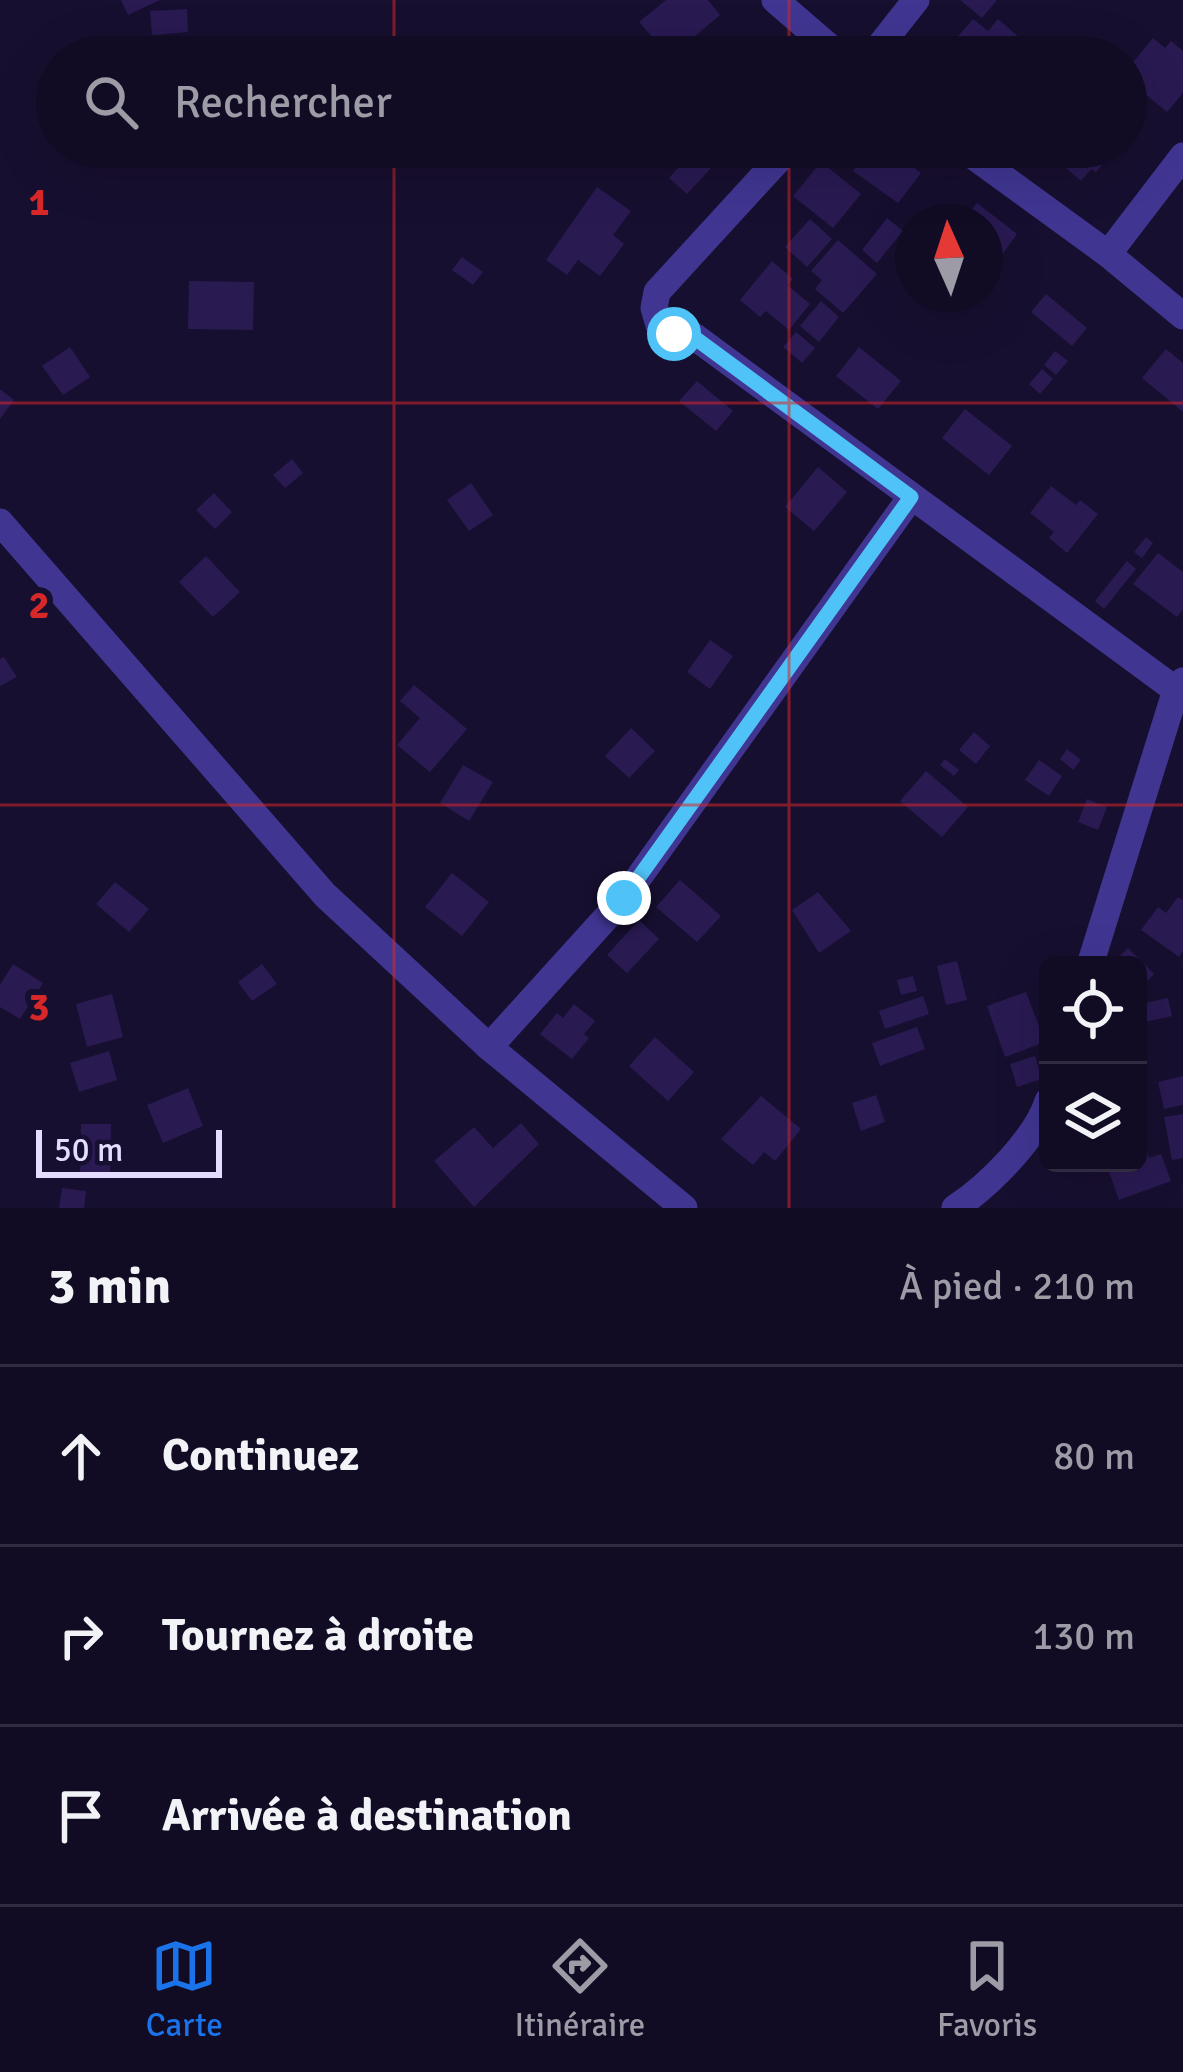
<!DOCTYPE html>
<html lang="fr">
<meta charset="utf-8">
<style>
:root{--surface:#110b23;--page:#1a142b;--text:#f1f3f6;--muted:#9c9ba6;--line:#302b41;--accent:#1a73e8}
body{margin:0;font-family:Signika,sans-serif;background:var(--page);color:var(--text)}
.controls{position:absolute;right:36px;bottom:36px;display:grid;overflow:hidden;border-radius:18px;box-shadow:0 12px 48px #0002}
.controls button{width:108px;height:108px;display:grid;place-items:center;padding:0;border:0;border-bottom:3px solid var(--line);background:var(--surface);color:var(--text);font:60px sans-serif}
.compass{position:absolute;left:895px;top:204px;width:108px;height:108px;border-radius:50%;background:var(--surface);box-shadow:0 12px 48px #0002;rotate:357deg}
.scale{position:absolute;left:36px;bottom:30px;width:186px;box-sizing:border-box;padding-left:12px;border:6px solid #e4ddff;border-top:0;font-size:33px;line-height:42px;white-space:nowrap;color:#e4ddff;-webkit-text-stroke:9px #170f2f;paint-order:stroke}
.stop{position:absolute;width:36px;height:36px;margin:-27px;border:9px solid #4fc3f7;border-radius:50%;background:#fff}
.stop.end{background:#4fc3f7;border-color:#fff;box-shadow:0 3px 12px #0008}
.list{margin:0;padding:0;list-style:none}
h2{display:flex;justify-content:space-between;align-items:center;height:156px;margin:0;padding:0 48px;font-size:51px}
h2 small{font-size:39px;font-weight:400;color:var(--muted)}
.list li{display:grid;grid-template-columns:78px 1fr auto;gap:36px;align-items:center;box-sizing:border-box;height:180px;padding:0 48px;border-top:3px solid var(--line)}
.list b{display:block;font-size:45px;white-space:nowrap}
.list em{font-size:39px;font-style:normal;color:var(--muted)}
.icon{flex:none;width:66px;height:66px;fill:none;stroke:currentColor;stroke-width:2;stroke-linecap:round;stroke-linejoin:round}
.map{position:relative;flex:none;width:1183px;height:1208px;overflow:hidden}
.search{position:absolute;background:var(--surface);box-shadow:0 12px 48px #0002;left:36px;right:36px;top:36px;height:132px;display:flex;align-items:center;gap:30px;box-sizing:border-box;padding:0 42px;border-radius:66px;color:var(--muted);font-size:45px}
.sheet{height:696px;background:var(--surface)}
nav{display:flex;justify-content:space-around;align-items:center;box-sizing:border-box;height:168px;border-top:3px solid var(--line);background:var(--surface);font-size:33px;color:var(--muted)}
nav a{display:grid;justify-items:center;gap:6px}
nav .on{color:var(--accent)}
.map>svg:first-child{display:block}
.building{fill:#291a52}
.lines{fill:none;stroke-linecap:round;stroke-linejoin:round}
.street{stroke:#403692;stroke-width:27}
.route{stroke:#4fc3f7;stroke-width:15}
.grid{fill:none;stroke:#d62828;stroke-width:3;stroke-opacity:0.55}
.grid-label{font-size:39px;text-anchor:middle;font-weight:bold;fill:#d62828;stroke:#170f2f;stroke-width:12;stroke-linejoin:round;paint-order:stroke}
</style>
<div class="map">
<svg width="1183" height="1208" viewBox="0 0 1183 1208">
<rect width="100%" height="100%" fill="#170f2f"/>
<g class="building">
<polygon points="121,0 160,0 128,15"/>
<polygon points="666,0 708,0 720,15 670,57 639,22"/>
<polygon points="960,0 997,0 982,18"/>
<polygon points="187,9 188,32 152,35 150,11"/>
<polygon points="973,19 988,31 998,19 1034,50 1029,57 953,57 946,50"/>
<polygon points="1153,38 1165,48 1171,41 1183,51 1183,93 1167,112 1134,85 1138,81 1126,71"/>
<polygon points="764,44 779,57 753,57"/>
<polygon points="180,48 182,57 152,57 151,52"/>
<polygon points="697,147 713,147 723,155 687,194 669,178"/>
<polygon points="871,147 887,147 921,173 898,203 853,171"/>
<polygon points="1025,147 1052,147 1041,160"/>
<polygon points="1065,147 1116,147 1096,172 1091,169 1081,181 1066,168 1076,155"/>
<polygon points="821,162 861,194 833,228 793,196"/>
<polygon points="597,187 631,211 613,235 624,244 600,276 578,260 567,275 546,260"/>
<polygon points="977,203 1017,234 996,263 985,255 985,222 962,222"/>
<polygon points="887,218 903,231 877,263 862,250"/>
<polygon points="810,219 832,239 807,267 785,247"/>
<polygon points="838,240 877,274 843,313 815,289 822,280 811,271"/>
<polygon points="462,257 483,272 473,285 452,270"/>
<polygon points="772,261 793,279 787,285 810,304 789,330 766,311 760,317 740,300"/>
<polygon points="189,281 254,282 253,330 188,329"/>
<polygon points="1046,294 1087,328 1072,346 1031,312"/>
<polygon points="821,301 839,317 819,342 800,326"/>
<polygon points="796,332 815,348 802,363 783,347"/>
<polygon points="70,347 90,377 63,395 42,366"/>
<polygon points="859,347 901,381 878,409 836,376"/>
<polygon points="1166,349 1183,363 1183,412 1142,378"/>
<polygon points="1055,351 1068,361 1056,375 1044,365"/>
<polygon points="1042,369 1053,379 1040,394 1029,384"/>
<polygon points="697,381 733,411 716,431 679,401"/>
<polygon points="0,389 14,400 0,419"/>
<polygon points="965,409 1012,446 989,475 942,438"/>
<polygon points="292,459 303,473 285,488 273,475"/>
<polygon points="818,467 847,492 814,531 785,507"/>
<polygon points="471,483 493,515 469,531 447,500"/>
<polygon points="1051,486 1076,505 1080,500 1098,514 1067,553 1049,538 1054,532 1030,513"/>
<polygon points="214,493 232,512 215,529 196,510"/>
<polygon points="1146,537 1153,543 1142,558 1134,552"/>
<polygon points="1158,553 1183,572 1183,609 1177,617 1133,584"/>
<polygon points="206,556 240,592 213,617 179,582"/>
<polygon points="1127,561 1136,569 1104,609 1095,601"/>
<polygon points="710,640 733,656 710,689 687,672"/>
<polygon points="4,657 17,677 0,686 0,659"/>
<polygon points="414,685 467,729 430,772 397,745 420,718 400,701"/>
<polygon points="631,728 655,751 629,778 605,756"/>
<polygon points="974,732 990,746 976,764 959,750"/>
<polygon points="1067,749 1081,760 1073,770 1060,759"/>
<polygon points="945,759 959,770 954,776 940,765"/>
<polygon points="1039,760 1062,776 1049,796 1025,780"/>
<polygon points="463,765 493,782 469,821 440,803"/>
<polygon points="926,771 968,807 942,837 900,801"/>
<polygon points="1087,799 1107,807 1098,830 1078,822"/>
<polygon points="452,873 489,902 462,936 425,907"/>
<polygon points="680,880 721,916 697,942 656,907"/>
<polygon points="115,882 149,909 129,932 96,904"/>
<polygon points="818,892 851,931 819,953 792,910"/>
<polygon points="1178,897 1183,900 1183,951 1179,957 1141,930 1158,907 1166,913"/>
<polygon points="639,920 659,939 627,973 607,955"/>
<polygon points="1128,948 1154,974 1138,990 1138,965 1111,965"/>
<polygon points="957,961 967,1000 946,1005 937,966"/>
<polygon points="13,964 43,983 20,1019 0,1007 0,985"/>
<polygon points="262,964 277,984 252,1001 238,982"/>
<polygon points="913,976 917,991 901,995 897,980"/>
<polygon points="1026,992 1045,1042 1005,1057 987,1006"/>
<polygon points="112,994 123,1037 87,1047 76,1004"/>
<polygon points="923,996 929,1014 885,1029 879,1011"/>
<polygon points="1168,998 1172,1016 1145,1022 1141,1004"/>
<polygon points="574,1004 595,1021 584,1034 589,1038 572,1059 540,1034 557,1013 563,1018"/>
<polygon points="917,1027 925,1049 880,1066 872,1043"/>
<polygon points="655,1037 694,1072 668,1101 629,1066"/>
<polygon points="109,1051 117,1080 79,1092 70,1063"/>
<polygon points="1035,1056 1042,1079 1017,1087 1010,1064"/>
<polygon points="1183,1076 1183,1105 1164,1109 1158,1082"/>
<polygon points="188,1088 203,1126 163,1143 147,1105"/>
<polygon points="876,1095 885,1122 861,1131 852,1103"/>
<polygon points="761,1096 801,1129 775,1161 764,1152 753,1165 721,1139"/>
<polygon points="1183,1114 1183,1158 1172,1160 1164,1117"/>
<polygon points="521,1123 539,1144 474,1207 434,1161 474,1127 493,1148"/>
<polygon points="81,1124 111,1124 110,1176 80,1176"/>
<polygon points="1142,1139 1149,1158 1161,1154 1171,1181 1119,1200 1109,1172 1117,1169 1114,1163 1138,1163 1138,1140"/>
<polygon points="62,1188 86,1191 84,1208 59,1208"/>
</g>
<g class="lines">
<g class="street">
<polyline points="775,0 841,57"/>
<polyline points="871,57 916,0"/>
<polyline points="790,147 657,292 654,308 659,325 673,334 695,337 1176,690"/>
<polyline points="961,147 1108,254 1183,316"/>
<polyline points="1108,254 1183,156"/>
<polyline points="0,522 325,895 489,1047 684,1208"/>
<polyline points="1090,965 1176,690 1183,681"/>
<polyline points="489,1047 624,898 911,497"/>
<path d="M955,1208c33,-22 81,-69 93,-107"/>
</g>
</g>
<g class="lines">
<polyline class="route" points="624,898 911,497 695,338 674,334"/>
</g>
<path class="grid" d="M394,0v57M789,0v57M394,147v1061M789,147v1061M0,403h1183M0,805h1183"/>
<g class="grid-label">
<text x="39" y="215">1</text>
<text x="39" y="618">2</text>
<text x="39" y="1020">3</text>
</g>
</svg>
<div class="controls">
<button><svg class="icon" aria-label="locate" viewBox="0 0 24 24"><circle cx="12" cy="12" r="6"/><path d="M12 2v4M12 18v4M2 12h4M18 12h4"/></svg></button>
<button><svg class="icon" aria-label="layers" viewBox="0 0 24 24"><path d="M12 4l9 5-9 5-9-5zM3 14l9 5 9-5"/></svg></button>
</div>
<svg class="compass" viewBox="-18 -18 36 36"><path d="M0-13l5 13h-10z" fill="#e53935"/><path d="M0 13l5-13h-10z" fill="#9c9ba6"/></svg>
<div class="scale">50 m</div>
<div class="stop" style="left:674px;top:334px"></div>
<div class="stop end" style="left:624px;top:898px"></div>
<div class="search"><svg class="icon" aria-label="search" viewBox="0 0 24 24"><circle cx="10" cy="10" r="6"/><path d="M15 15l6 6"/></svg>Rechercher</div>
</div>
<section class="sheet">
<h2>3 min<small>À pied · 210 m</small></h2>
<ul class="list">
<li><svg class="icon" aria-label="ahead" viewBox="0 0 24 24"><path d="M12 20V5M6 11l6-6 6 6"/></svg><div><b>Continuez</b></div><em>80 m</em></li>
<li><svg class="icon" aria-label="right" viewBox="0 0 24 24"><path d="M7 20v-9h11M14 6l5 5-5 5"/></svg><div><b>Tournez à droite</b></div><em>130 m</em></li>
<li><svg class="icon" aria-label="arrive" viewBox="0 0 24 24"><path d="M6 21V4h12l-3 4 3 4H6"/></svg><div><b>Arrivée à destination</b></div></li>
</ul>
</section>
<nav>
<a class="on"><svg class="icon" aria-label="map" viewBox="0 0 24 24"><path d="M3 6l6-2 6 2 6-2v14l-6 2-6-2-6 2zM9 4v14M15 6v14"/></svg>Carte</a>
<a><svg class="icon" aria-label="directions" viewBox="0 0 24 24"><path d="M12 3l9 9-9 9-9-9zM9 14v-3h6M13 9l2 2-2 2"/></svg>Itinéraire</a>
<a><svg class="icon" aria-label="saved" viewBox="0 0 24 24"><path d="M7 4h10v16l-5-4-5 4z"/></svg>Favoris</a>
</nav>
